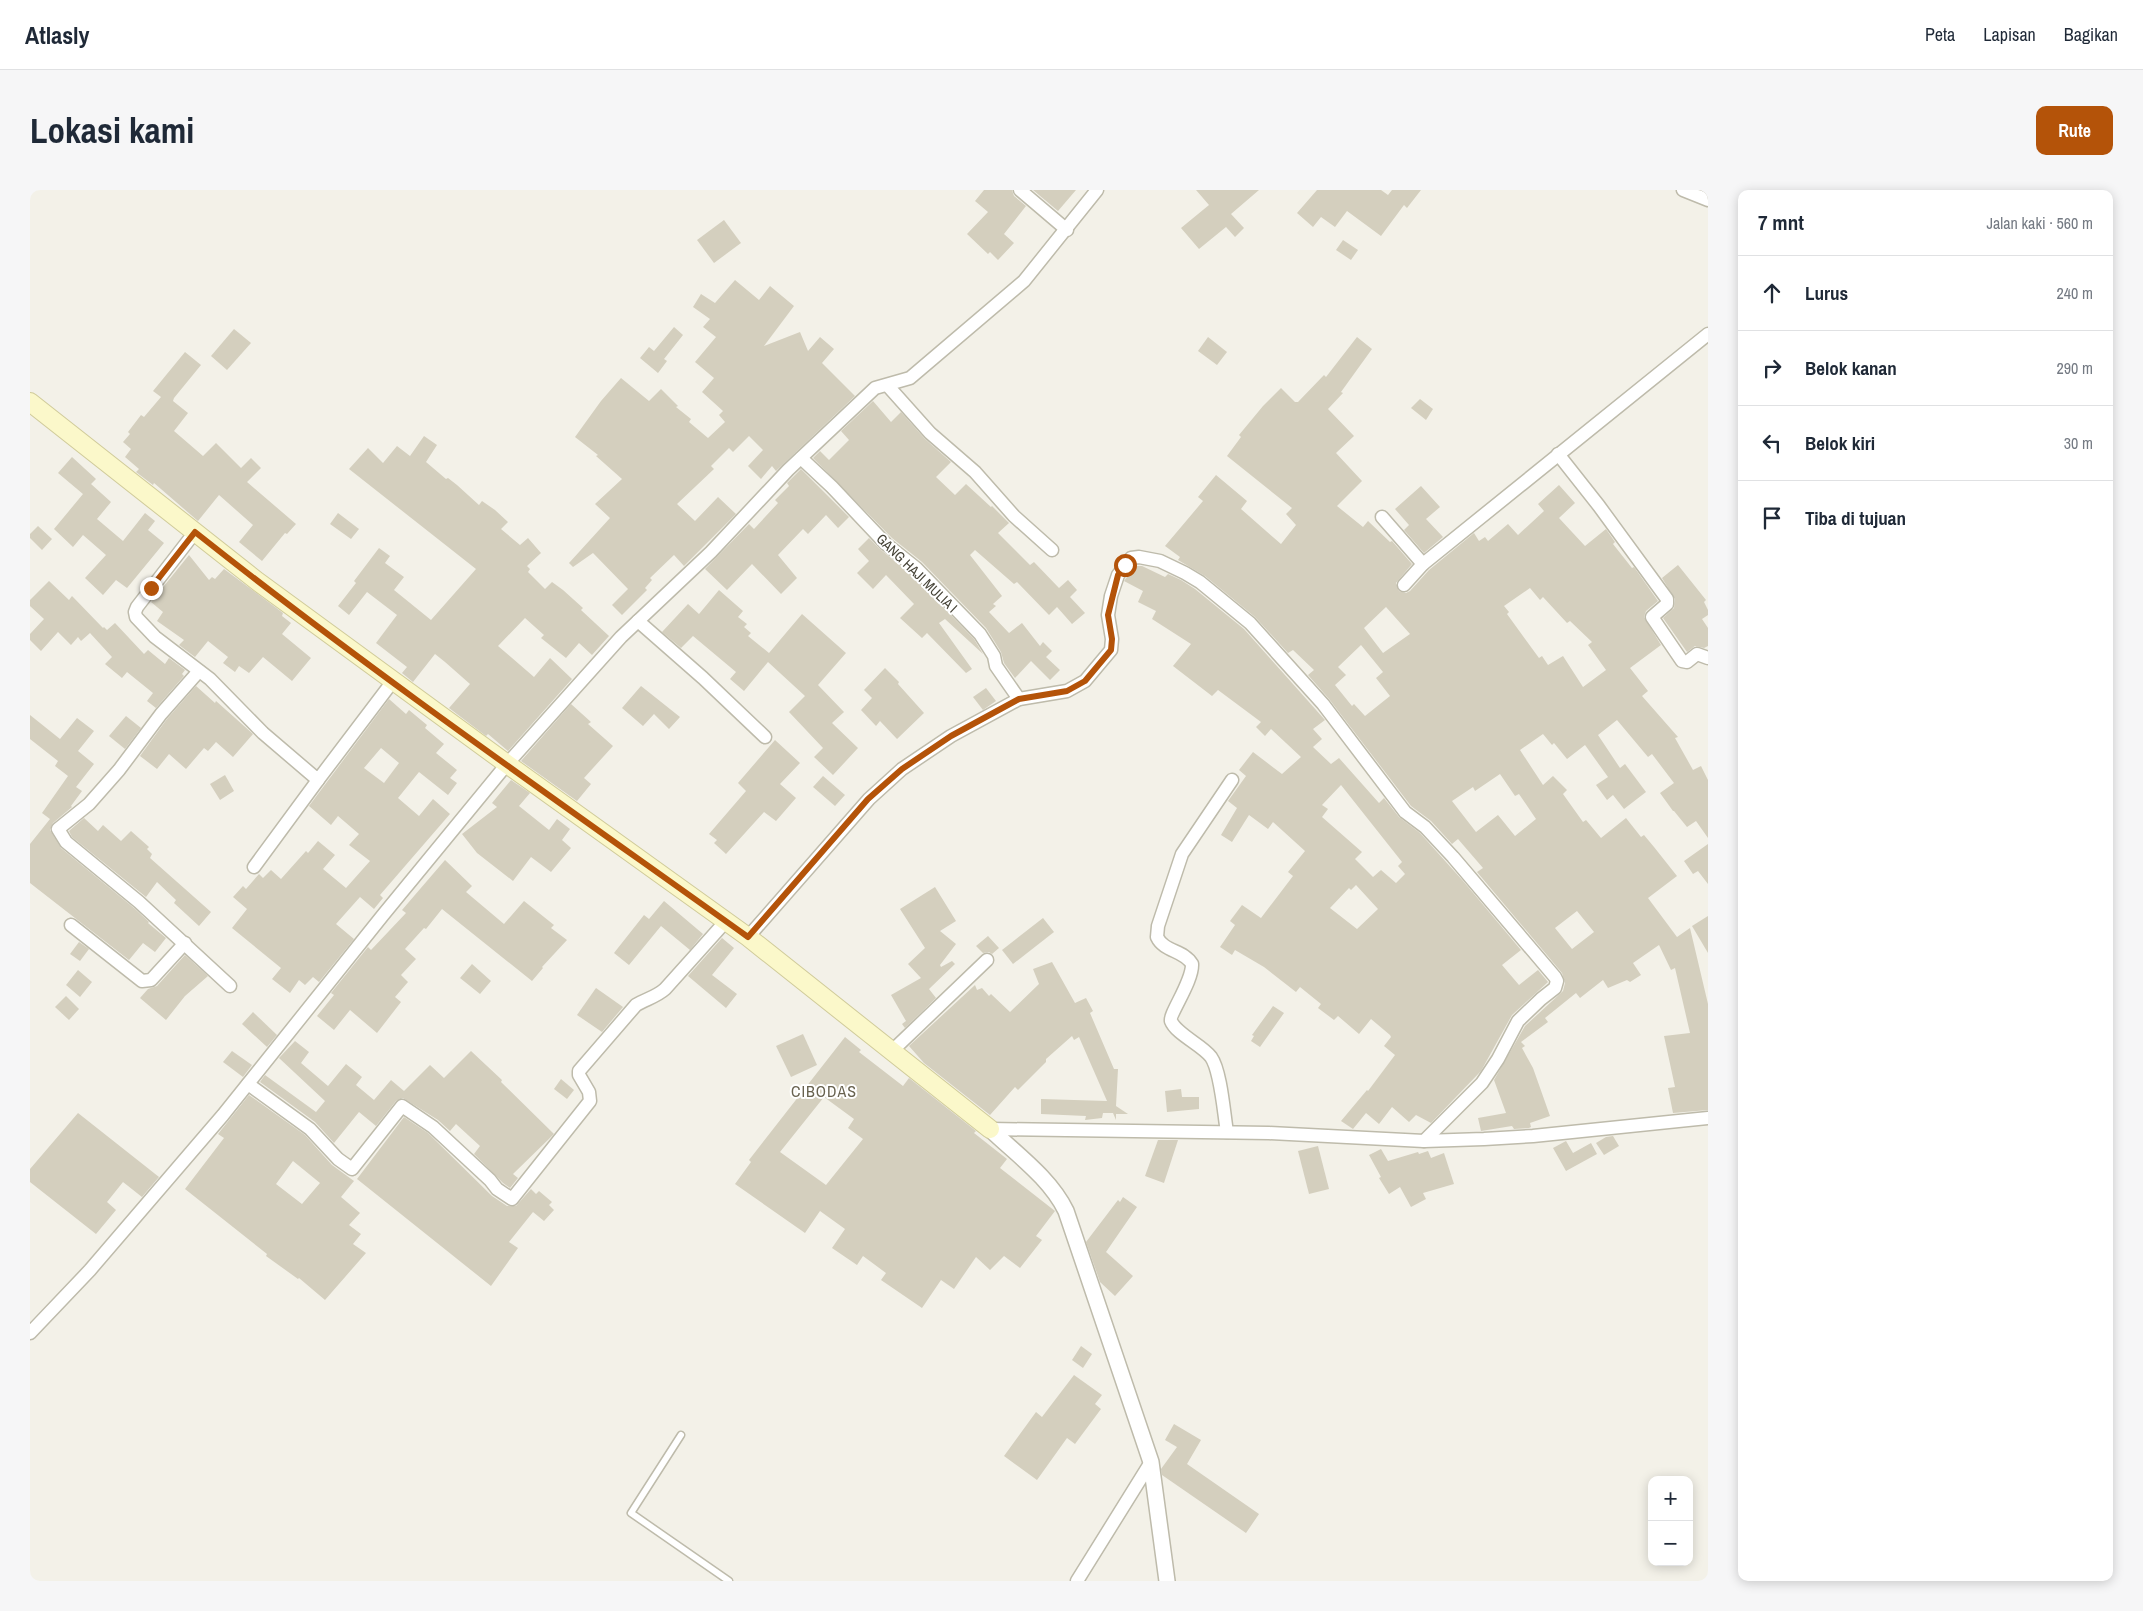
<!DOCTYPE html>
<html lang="id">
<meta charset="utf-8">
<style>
:root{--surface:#fff;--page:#f6f6f7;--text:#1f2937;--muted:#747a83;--line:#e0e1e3;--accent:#b45309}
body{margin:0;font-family:"Archivo Narrow",sans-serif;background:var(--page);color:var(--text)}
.controls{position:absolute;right:15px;bottom:15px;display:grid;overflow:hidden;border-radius:10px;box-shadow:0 2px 12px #0003}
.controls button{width:45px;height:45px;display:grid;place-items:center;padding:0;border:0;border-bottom:1px solid var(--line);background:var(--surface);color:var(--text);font:25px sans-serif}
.stop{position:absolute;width:15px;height:15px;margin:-11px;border:4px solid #b45309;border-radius:50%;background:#fff}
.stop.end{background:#b45309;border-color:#fff;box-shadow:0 1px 5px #0008}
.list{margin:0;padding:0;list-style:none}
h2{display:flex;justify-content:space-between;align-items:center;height:65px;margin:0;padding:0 20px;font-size:21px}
h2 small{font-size:16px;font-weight:400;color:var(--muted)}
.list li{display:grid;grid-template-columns:32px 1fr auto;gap:15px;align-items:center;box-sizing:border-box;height:75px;padding:0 20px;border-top:1px solid var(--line)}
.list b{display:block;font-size:19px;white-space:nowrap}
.list em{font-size:16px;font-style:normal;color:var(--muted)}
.icon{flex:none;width:28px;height:28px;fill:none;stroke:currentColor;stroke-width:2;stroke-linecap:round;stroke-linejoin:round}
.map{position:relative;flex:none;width:1678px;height:1391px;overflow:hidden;border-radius:10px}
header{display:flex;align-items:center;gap:30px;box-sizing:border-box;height:70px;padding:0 25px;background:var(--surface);border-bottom:1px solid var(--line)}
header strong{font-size:24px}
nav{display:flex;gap:28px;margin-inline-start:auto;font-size:18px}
.intro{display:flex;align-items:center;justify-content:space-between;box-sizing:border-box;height:120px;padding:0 30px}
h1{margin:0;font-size:35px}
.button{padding:12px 22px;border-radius:10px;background:var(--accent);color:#fff;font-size:18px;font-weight:700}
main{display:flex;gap:30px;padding:0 30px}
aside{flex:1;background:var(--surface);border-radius:10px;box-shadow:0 2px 12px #0003}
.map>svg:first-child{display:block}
.building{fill:#d4cfbe;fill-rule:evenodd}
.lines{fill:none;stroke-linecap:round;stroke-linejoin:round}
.service-casing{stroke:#bebbab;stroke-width:9}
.minor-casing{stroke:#bebbab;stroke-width:15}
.tertiary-casing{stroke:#bebbab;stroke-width:18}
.secondary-casing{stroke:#d0cb9a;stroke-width:20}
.service{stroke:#fff;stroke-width:6}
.minor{stroke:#fff;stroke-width:12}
.tertiary{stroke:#fff;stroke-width:15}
.secondary{stroke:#fbf8ca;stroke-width:18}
.route{stroke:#b45309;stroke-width:6}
.labels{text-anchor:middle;stroke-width:4;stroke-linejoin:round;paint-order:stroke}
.street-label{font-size:14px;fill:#464337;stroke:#fff}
.quarter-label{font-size:16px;letter-spacing:1px;fill:#68624f;stroke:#fff}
</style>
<header>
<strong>Atlasly</strong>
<nav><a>Peta</a><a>Lapisan</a><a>Bagikan</a></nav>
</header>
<div class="intro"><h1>Lokasi kami</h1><a class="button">Rute</a></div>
<main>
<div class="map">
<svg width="1678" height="1391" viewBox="0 0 1678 1391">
<rect width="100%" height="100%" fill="#f3f1e8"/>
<g class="building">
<polygon points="954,0 982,0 984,6 996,16 974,44 984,53 968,70 960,62 958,64 937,44 958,22 945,11"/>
<polygon points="1003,0 1046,0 1028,21"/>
<polygon points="1166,0 1229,0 1201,24 1214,38 1205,47 1196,37 1169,59 1151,38 1179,15"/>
<polygon points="1287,0 1351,0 1358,5 1362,0 1391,0 1377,18 1374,15 1351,46 1317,21 1305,37 1291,27 1283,37 1267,23"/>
<polygon points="694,30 711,53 684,73 667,50"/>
<polygon points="1313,50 1328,60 1321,70 1306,60"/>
<polygon points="705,90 729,110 740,96 764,116 734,156 770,142 778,161 790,147 804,159 792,173 825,206 746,281 742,276 731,289 718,276 733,260 719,246 703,262 699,258 681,276 684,279 647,314 665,331 688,307 706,324 654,376 644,365 620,388 622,390 615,398 617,400 592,425 582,415 598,399 563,363 543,377 539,373 580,328 565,314 592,289 566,266 568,265 545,247 571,211 591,188 619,211 631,199 648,216 646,217 661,229 659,232 678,248 695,232 689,225 693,221 672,202 684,188 665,172 686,147 673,137 680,129 663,117 671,104 685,113"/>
<polygon points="644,137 653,145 634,169 637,171 628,183 610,168 619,157 624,161"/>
<polygon points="204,139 221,153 197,180 181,166"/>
<polygon points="1178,147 1197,162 1187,175 1168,161"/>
<path d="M1327,147l15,12 -31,43 2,1 -15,16 26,27 -18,17 26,28 -25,25 26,21 5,-6 22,21 2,-1 20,23 -16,19 3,8 7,2 4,-2 19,-21 45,-37 5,8 6,-4 3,4 20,-17 10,11 26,-24 -6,-7 21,-19 16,18 -16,15 26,28 21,-17 9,13 -2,2 19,24 2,-1 24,34 -12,10 -2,6 17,28 -31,23 18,23 -6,5 36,41 -3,1 18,32 8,-4 7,14v58l-12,-17 -9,6 -13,-16h-1l-13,-18 14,-10 -22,-29 -4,3 -31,-37 -19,15 22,33 5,-4 21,28 -22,17 -11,-14 -6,5 -11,-15 12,-8 -23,-32 -18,14 -13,-16 -2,2 -9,-11 -23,16 23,35 10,-9 14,14 -4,4 20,28 3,-2 15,18 25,-20 15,19 3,-2 10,12 23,29 -29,22 29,39 13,-9 18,76v106l-35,3 -5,-25 7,-1 -11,-51 26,-3 -15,-65 -4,2 -12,-25 -26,18 8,12 -11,7 -3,-2 -19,8 -5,-8 -23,18 -4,-5 -31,25 3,4 -27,20 4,4 -3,2 11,20 17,48 -20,7 1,4 -2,1 -15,1 -2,-3 -31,5 -3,-13 28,-5 -12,-33 31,-54 38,-35 2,-8 -3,-10 -85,-101 6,-4 -25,-29 -6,5 -21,-23 -20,-15 -82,-107 -21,-24 6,-5 -21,-20 -5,3 -33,-36 -50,-41 -27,-16 2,-3 -15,-11 38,-45 -5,-4 18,-22 31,26 -6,8 40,35 15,-19 -10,-11 6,-6 -65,-52 14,-19 -2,-2 24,-29 18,-18 14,14h3l26,-27 2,2zM1500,398l10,12 3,-3 24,26 3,-2 22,21 -4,3 18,25 -23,17 -20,-31 -15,9 -6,-9 -3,2 -32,-44 2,-2 -5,-6zM1356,417l24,27 -27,19 -19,-25zM1331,455l22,27 -7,6 14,18 -25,20 -11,-12 -2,2 -17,-21 11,-10 -8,-8zM1470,584l15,22 4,-2 17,25 -21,17 -17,-21 -22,17 -24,-31 21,-14 2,4zM1547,721l17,21 -22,17 -17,-21z"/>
<polygon points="155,162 171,175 144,208 143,211 158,223 144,241 173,266 186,253 211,278 221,268 231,278 217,292 266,334 257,344 255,343 232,371 209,352 223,335 189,305 168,331 124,293 123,295 106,282 109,279 95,267 101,259 93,252 100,244 98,242 111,225 114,227 131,207 123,201"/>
<polygon points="1390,209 1403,219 1396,230 1381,218"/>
<polygon points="843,211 861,232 871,222 895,249 921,272 906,287 925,305 936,294 961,317 962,316 979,333 968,343 1000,375 1004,372 1029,398 1038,390 1047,400 1040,407 1055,423 1042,434 1027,417 1019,425 987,392 984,394 945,360 940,365 972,406 963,414 966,416 959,422 979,443 992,433 1010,456 1013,452 1022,461 1016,467 1030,480 1020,490 1001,471 985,488 974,473 971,462 956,438 892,372 862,348 783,268 790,261 799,270 819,250 811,241"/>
<polygon points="394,246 407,255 396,272 416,289 418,288 427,295 449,315 452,311 465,320 478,332 471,339 490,355 498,348 511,363 497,376 500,379 498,382 515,399 522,392 533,400 553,418 551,420 579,446 562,465 549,453 536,468 511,448 514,445 495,428 468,456 504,487 520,468 542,489 478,561 458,544 456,546 419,518 440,494 415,472 405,464 383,492 372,483 377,477 346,453 367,425 337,402 319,425 308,416 326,393 324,391 349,358 360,366 355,373 374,387 364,400 401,430 446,379 319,279 338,258 353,273 367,256 380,266"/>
<polygon points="42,267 66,289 61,294 81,312 67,329 93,351 115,323 125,331 118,340 134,353 97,398 86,390 73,405 55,388 76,365 53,345 43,357 24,339 53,304 28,283"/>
<polygon points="771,279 819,327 808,338 796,325 778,344 773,339 748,365 767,388 751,404 722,374 697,400 675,379 719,334 724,339 748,313 745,310 759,296 757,293"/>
<polygon points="1391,296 1410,317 1396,329 1413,347 1394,363 1374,340 1379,335 1365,319"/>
<polygon points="308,323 329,339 321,349 300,334"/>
<polygon points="8,336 22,349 12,360 0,348 0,344"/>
<polygon points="839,348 851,360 881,384 944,449 953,464 915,429 909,433 942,479 936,483 897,443 892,448 870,428 884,414 856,385 843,399 827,383 839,371 828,359"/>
<polygon points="159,365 179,390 182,387 185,389 194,379 253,423 252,426 261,433 252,444 281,468 262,491 233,467 219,483 209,476 205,482 193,473 198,467 178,451 165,467 149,455 154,450 127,431 133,422 121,412"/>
<polygon points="1648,375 1676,410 1674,412 1678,420 1678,425 1672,429 1678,438 1678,456 1674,458 1665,456 1657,462 1633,428 1644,418 1645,409 1632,388"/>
<path d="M1105,376h7l23,11 3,-3 13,6 14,9 49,40 81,91 -12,9 9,10 -9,8 18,17 8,-6 40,45 5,-5 15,19 21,16 44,49 57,68 -19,15 17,20 19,-15 10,12 -36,33 -31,56 -50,52 -15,-8 -7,7 -17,-15 -13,17 -13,-11 -13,16 -12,-8 26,-31 1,1 27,-36 -11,-9 7,-9 -1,-2 -19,-16 -12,15 -21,-18 -4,4 -16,-12 3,-4 -21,-17 -4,5 -32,-25 -29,-17 -3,5 -12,-8 15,-22 -5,-4 12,-16 19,13 32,-42 -5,-4 17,-21 -32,-29 -5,7 -19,-14 -17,27 -11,-7 16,-27 -9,-7 18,-25 -7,-6 14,-18 29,22 19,-17 -30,-28 -6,7 -9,-9 5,-5 -43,-32 -6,6 -39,-30 18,-22 -39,-25 4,-8 -18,-9 5,-11 -19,-10zM1311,595l61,77 -4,4 7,8 -9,9 -15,-13 -8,7 -18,-18 7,-7 -40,-35 6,-8 -6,-4zM1326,695l22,24 -21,20 -27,-21 19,-20 2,2z"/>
<polygon points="19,391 39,410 42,406 73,438 74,437 77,440 85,433 114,464 118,460 135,474 139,468 155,480 152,484 154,486 126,518 117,511 123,503 97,482 92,488 75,474 82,467 60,443 51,451 48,447 41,455 28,442 11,461 0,450 0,444 14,429 0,416 0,410"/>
<polygon points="689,400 713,421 708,427 717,434 714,437 721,443 718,446 739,463 772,424 816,463 788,495 814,522 802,533 828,558 803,585 784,567 793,558 759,522 775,506 738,472 714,501 700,489 706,482 663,446 651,458 632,442 658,414 669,424"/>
<polygon points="855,478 869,492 868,494 894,523 867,549 850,531 846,536 831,520 842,508 834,500"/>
<polygon points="166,496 185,513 186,511 223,544 203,567 186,552 178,561 174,558 156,579 139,564 127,579 110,566 137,529"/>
<polygon points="611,496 650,527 639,539 624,524 613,536 592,518"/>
<polygon points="956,498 966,511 953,520 943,507"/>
<path d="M359,509l17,15 3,-4 18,15 -2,3 19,16 -8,9 21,17 -7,8 7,5 -9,12 -29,-23 -21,26 21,18 14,-17 17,15 -70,81 3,3 -9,11 -14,-12 -24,27 18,15 -35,43 -6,-5 -8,8 -6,-5 -9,13 -18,-14 9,-11 -49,-40 15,-19 -14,-12 10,-11 3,3 13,-15 4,4 8,-8 10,9 25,-28 2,2 10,-12 17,14 -12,14 23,19 24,-27 -21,-16 10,-11 -21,-18 -7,9 -22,-19zM351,558l18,15 -15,20 -20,-15z"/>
<polygon points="541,514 561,532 558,534 583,556 554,588 561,594 547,611 491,571"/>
<polygon points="0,525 30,549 47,528 64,541 48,561 64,574 46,597 52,601 41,616 42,617 23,633 20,640 31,658 104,718 119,732 118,733 136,748 125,762 113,753 99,770 0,693 0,654 20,629 12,623 38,586 25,576 28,571 0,549"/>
<polygon points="96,526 111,538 95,559 79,546"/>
<polygon points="745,550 770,573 750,594 766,608 746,631 734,622 696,664 684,653 687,650 679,644 716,601 708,593"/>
<polygon points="195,585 204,601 190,610 180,594"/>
<polygon points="793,586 815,605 805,616 783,597"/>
<polygon points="481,590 500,603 489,616 519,640 527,629 540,639 532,650 541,658 521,682 501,667 483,691 447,663 432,644 467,617 462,613"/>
<polygon points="54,628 68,641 73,635 91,651 101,641 119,657 117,659 122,664 120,668 181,722 169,736 144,713 146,710 127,692 116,707 42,647 39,641"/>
<polygon points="1678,654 1678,694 1668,681 1663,684 1654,671"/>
<polygon points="415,670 442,696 436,702 474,734 494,711 524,735 521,738 537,750 512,777 513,778 502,791 412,719 396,739 394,738 375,759 386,769 371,785 378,792 365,807 371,812 347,843 320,820 304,840 287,826 304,805 301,803 338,757 341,760 376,723 372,720"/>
<polygon points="905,697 926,731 910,741 926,754 910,775 911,777 922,771 925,774 899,799 906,808 875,838 872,834 876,831 861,805 891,788 878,774 895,758 870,719"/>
<polygon points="634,711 673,744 660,760 631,736 599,775 584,763 614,725 619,729"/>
<polygon points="1678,726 1678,763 1662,736"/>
<polygon points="1013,728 1024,742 983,774 972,760"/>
<polygon points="958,746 969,758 962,764 959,762 953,763 946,756"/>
<polygon points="692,748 704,758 682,785 707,804 696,818 658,786"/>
<polygon points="49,752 59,759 50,771 40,764"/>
<polygon points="155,765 178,786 155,806 136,830 110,808 118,799 127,796"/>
<polygon points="1022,772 1045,813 1056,808 1063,821 1060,823 1084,879 1088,879 1086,916 1098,924 1086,924 1086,930 1083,923 1073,923 1072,928 1055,930 1056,926 1011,924 1011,909 1077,911 1049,847 1044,850 1042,846 1016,869 1016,872 988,900 985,897 960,925 894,873 879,856 945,795 947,800 952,798 959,806 961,804 980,822 1009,794 1003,779"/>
<polygon points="442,774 461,791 450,804 430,788"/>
<polygon points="48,780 62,792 50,807 36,795"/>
<polygon points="566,798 593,817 572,842 547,825"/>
<polygon points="36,806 49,819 39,830 25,817"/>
<polygon points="1243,816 1254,823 1230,857 1221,851 1224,846 1222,845"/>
<polygon points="223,822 247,845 237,857 212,834"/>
<polygon points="773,844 787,875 761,887 746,856"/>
<path d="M815,847l16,13 -2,2 44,34 6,-8 67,53 -2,2 33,26 -7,9 55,43 -19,25 6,4 -22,28 -16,-12 -14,14 -14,-13 -22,32 -13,-9 -19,28 -41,-28 5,-7 -23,-17 -6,9 -25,-17 13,-19 -25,-18 -15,22 -70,-49 16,-22 -2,-2zM794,907l30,22 -6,9 15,11 -37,46 -46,-33z"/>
<polygon points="265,851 279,862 271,873 298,896 316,874 332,887 326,895 344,910 361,890 374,901 400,875 414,888 441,861 472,890 471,892 524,944 483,984 488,988 480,998 473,993 444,964 450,956 426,934 420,941 408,930 373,908 366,911 346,936 329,922 304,953 285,932 230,892 235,885 286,922 295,911 249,868"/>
<polygon points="202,861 222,875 213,887 193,872"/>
<polygon points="531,889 544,900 537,909 524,899"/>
<polygon points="1151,899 1152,907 1169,907 1169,919 1137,922 1135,901"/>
<path d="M219,905l56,40 27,30 22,16 -13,16 19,16 -11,12 12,9 -8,10 13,9 -41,47 -26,-22 -1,1 -32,-23 1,-2 -82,-65 39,-51 -6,-4zM263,971l27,22 -18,21 -26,-20z"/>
<polygon points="48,923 129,987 112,1007 93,992 77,1012 86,1020 66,1044 0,992 0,979"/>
<polygon points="374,927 398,943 462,1006 477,1016 486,1016 501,999 506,1004 509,1001 522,1012 519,1015 524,1020 514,1031 503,1022 479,1052 488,1058 461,1096 327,989"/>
<polygon points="1583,946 1589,956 1574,965 1566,953 1576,947"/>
<polygon points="1128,950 1148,950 1134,993 1115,986"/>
<polygon points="1536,951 1543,963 1561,953 1567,964 1536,981 1523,958"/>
<polygon points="1288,956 1299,999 1279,1004 1268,961"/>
<polygon points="1351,959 1358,971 1388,962 1389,964 1398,961 1401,968 1414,963 1424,994 1393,1003 1396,1009 1381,1017 1370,997 1359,1004 1349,988 1351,987 1339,965"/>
<polygon points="1093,1007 1107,1017 1076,1062 1103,1086 1085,1106 1070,1092 1056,1052 1088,1010 1090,1012"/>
<polygon points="1051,1156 1062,1164 1053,1178 1042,1170"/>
<polygon points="1044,1185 1072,1205 1065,1214 1071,1219 1045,1254 1037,1248 1007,1290 974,1266 1006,1222 1012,1227"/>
<polygon points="1144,1234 1171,1250 1157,1274 1229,1324 1216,1343 1132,1285 1131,1279 1147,1257 1135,1250"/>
</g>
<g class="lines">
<defs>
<polyline id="service" points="651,1245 601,1323 699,1391"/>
<g id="minor">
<polyline points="990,0 1037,40"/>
<polyline points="1653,0 1678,10"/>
<polyline points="858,196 900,243 945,282 984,326 1022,360"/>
<polyline points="1528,264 1569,316 1637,409 1637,414 1622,427 1652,471 1657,472 1667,464 1678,468"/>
<polyline points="771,268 802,297 856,354 886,378 950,444 964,466 966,476 989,509"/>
<polyline points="1352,327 1393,374"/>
<polyline points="165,342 107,417 105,422 106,427 125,447 180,489 233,543 288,590 363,491"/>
<polyline points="1374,395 1393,374 1678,144"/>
<polyline points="608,431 673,488 735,547"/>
<polyline points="169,481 131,524 89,580 59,614 28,639 36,652 109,712 200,796"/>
<polyline points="224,677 288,590"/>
<polyline points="41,735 112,791 121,790 155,753"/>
<polyline points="718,747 839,609 872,579 921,546 989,509 1037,501 1055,491 1081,460 1082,449 1078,425 1081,406 1088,385 1101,368 1109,367 1130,371 1155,383 1170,392 1220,433 1293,514 1375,622 1395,637 1423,667 1525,787 1527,791 1525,798 1511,809 1488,831 1468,869 1452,893 1394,951"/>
<polyline points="862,861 957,770"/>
<path d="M218,894l62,45 28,30 14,10 50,-63 31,21 57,53 7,9 15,10 78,-98 -1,-9 -10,-17v-4l57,-66c10,-6 20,-8 29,-16l61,-68"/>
<polyline points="960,939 1239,943 1394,951 1454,949 1503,946 1678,928"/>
<path d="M1197,942c-3,-17 -6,-61 -16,-75 -9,-12 -35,-23 -40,-36 -2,-7 22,-40 21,-57 -8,-14 -28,-12 -35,-27l1,-11 24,-72 50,-74"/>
<polyline points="0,1143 60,1080 193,925 353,725 477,574 591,447 681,362 758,280 845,198 880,188 994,91 1067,0"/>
<polyline points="1047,1391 1121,1272"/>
</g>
<path id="tertiary" d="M960,939c26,25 60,49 76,82l85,251 16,119"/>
<polyline id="secondary" points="0,212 227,391 477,574 718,747 960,939"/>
</defs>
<use href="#service" class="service-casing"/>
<use href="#minor" class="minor-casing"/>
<use href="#tertiary" class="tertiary-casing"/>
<use href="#secondary" class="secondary-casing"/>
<use href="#service" class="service"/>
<use href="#minor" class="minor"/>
<use href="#tertiary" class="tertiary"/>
<use href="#secondary" class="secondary"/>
</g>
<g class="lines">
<path class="route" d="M121,398l44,-56c179,142 367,272 553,405l120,-138 34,-30 49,-33 68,-37 48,-8 18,-10 26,-31 1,-11 -4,-24 10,-40 7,-10"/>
</g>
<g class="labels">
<g class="street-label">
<text transform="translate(887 383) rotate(44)" y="5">GANG HAJI MULIA I</text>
</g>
<g class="quarter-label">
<text x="794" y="907">CIBODAS</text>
</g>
</g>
</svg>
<div class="controls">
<button>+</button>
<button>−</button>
</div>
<div class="stop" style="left:1095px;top:375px"></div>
<div class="stop end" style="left:121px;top:398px"></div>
</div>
<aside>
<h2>7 mnt<small>Jalan kaki · 560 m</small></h2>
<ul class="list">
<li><svg class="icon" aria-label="ahead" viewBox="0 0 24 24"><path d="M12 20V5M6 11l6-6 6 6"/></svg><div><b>Lurus</b></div><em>240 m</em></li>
<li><svg class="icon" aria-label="right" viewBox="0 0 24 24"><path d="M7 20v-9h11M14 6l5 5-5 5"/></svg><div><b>Belok kanan</b></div><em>290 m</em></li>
<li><svg class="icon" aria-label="left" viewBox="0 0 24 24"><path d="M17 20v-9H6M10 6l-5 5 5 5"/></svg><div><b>Belok kiri</b></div><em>30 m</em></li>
<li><svg class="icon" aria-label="arrive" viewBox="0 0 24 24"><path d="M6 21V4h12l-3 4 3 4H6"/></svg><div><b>Tiba di tujuan</b></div></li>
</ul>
</aside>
</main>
